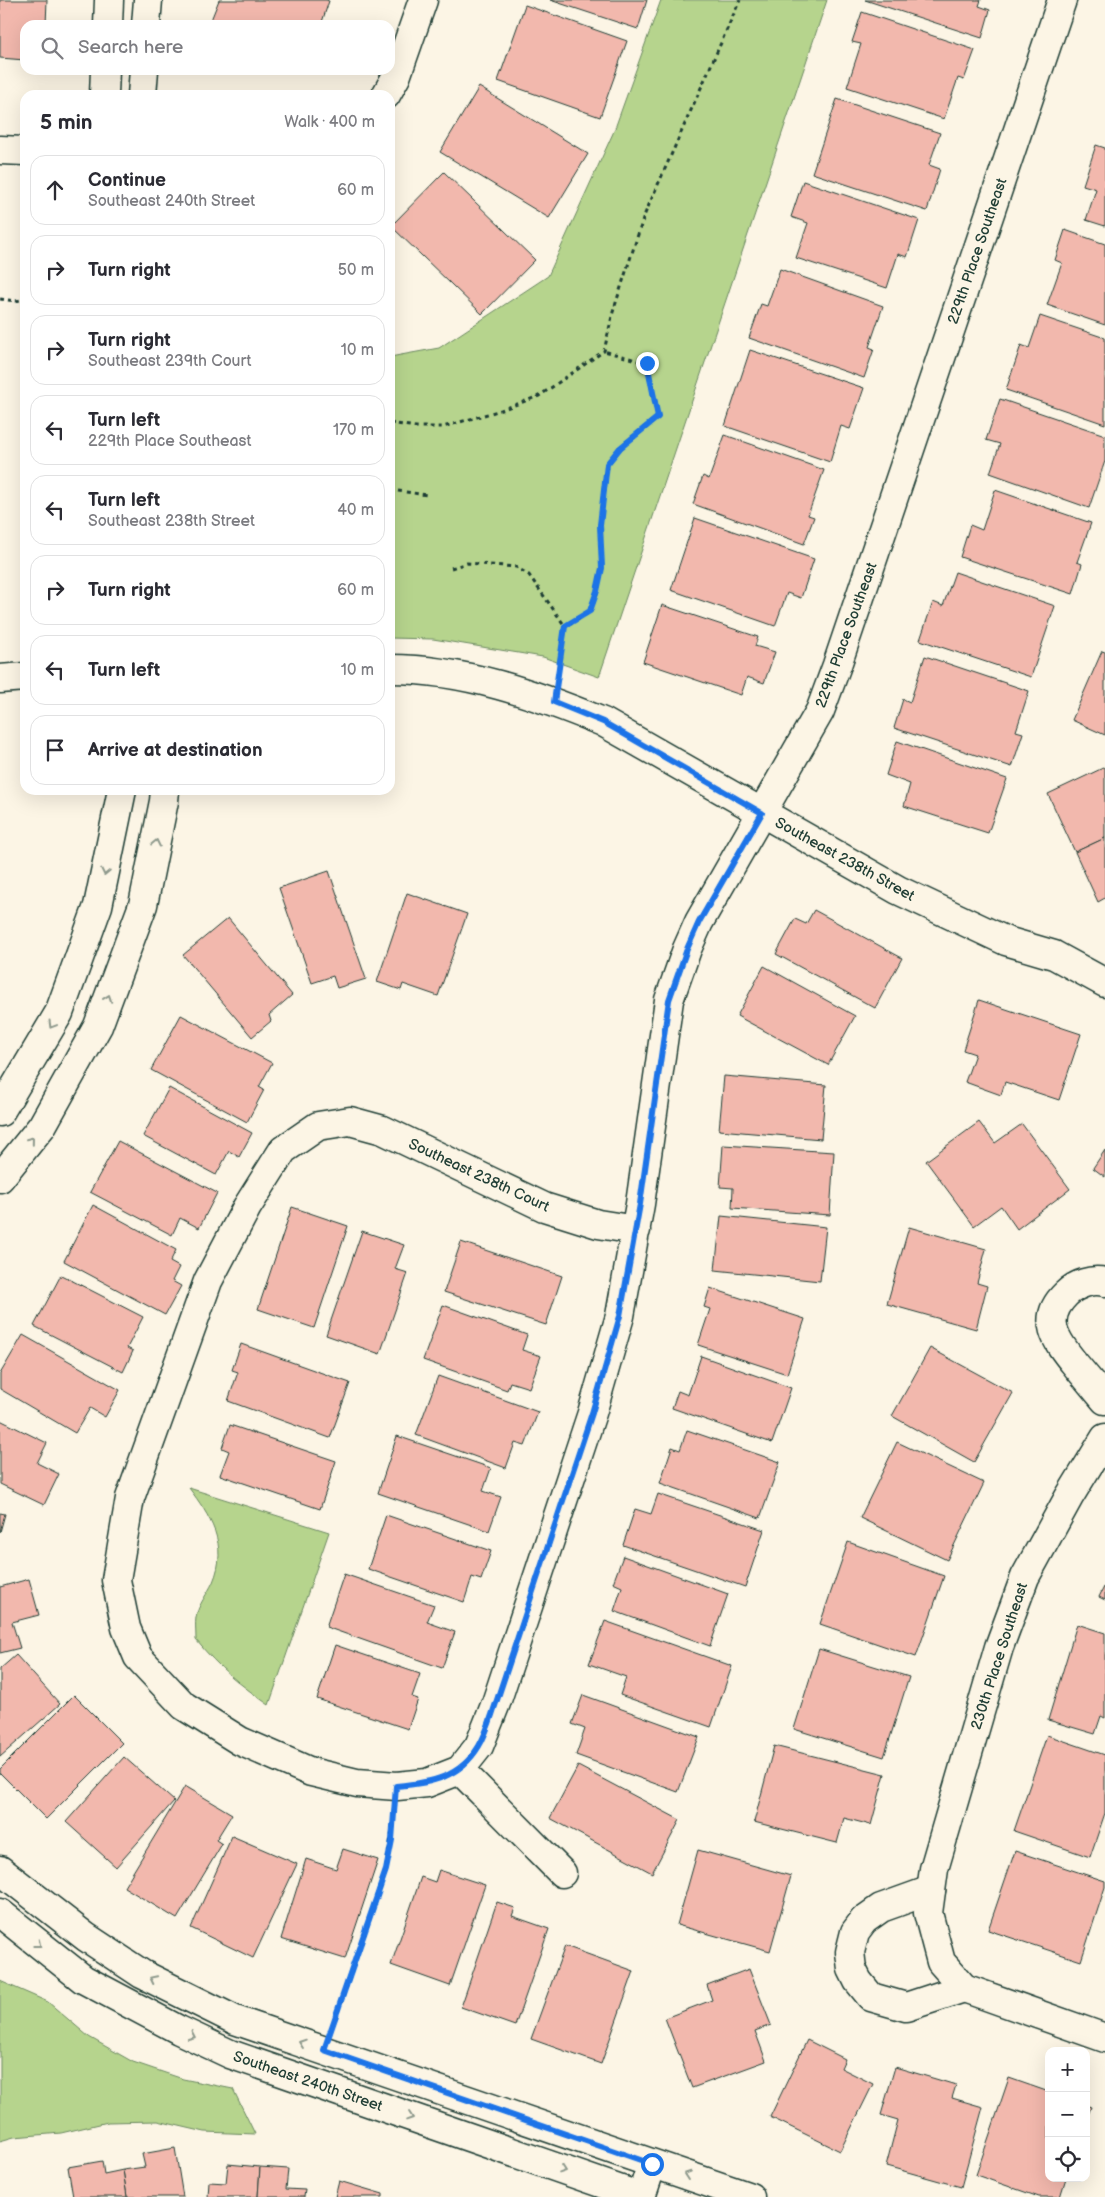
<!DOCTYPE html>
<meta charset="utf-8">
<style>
:root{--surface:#fff;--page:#f2f2f3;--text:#2b2b33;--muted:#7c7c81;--line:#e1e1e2}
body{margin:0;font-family:"Balsamiq Sans",sans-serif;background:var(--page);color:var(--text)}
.controls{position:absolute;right:15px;bottom:15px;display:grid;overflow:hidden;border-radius:10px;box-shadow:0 5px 20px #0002}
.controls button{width:45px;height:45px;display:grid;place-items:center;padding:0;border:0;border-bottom:1px solid var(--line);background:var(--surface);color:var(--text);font:25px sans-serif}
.stop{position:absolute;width:15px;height:15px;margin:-11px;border:4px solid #1a73e8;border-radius:50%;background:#fff}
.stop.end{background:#1a73e8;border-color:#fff;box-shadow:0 1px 5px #0008}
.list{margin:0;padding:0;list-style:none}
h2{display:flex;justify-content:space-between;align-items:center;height:65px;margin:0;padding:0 20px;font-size:21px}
h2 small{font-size:16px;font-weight:400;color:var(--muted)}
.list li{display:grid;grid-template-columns:32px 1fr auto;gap:15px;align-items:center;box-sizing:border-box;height:70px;margin:0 10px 10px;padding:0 10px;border:1px solid var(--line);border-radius:15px}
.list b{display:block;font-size:19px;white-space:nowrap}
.list p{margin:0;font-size:16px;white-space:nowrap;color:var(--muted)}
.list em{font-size:16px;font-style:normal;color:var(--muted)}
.icon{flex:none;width:28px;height:28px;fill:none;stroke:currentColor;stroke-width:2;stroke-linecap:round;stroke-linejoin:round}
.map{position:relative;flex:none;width:1105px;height:2197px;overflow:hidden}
.search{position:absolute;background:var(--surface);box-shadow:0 5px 20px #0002;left:20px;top:20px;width:375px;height:55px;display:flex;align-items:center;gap:12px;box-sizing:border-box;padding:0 18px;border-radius:15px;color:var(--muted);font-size:19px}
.panel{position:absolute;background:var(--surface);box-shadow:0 5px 20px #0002;left:20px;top:90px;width:375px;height:705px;border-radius:15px}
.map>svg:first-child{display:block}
.green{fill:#b6d48d;stroke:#6a8860}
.building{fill:#f2b8ad;stroke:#1f3d34}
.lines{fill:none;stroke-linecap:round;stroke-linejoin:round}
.minor-casing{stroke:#1f3d34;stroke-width:31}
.path{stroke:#1f3d34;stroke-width:3;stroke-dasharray:4 4;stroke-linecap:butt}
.minor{stroke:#fcf5e5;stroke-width:28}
.oneway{stroke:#8e998c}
.route{stroke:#1a73e8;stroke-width:6}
.labels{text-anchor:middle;stroke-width:4;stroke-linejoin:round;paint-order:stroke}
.street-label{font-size:15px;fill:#1f3d34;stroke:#fcf5e5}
</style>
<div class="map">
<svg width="1105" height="2197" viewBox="0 0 1105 2197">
<rect width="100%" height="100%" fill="#fcf5e5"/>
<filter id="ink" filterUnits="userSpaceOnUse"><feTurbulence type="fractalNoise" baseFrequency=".02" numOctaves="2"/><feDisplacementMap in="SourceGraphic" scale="10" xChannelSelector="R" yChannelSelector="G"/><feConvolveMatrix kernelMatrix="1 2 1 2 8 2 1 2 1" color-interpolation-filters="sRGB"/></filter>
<g filter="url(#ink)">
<g class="green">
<polygon points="661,0 827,0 599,677 543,657 433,639 390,638 390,357 439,348 548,276 614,131"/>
<path d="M189,1488l140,44 -60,173c-31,-22 -49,-36 -73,-65 0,-8 -1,-16 0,-23 2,-12 12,-24 17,-35 16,-37 -3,-66 -24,-94z"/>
<polygon points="0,1981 48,2002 89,2037 133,2062 183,2079 233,2089 255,2134 205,2132 158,2121 108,2122 61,2133 14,2137 0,2141"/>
</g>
<g class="building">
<polygon points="0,0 47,0 46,25 25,25 25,60 0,58"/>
<polygon points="219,0 326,0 329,1 321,25 209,25"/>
<polygon points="550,0 647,0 638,29"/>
<polygon points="865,0 981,0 979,6 990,10 982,38"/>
<polygon points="525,5 627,41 600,117 498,81"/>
<polygon points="862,12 975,50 964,80 958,78 944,119 847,87 861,44 852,42"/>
<polygon points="479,87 588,154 549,218 440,152"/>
<polygon points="837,99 940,133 929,165 940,169 927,211 812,173"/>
<polygon points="1096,145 1105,148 1105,226 1086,220 1096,189 1083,185"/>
<polygon points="444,172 535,260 482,314 391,226"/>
<polygon points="803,181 919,220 907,257 898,254 887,288 796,258 808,223 791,217"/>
<polygon points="1065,230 1105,244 1105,325 1047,305 1062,263 1055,260"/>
<polygon points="780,269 883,306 869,347 874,349 864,378 749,338 761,304 767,306"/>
<polygon points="1040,316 1105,338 1105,424 1006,390 1021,345 1029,348"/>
<polygon points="750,350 864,388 850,429 841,426 830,462 725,426"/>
<polygon points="1000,399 1105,435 1105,461 1089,508 990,473 1000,444 986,440"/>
<polygon points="725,435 824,470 808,515 814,517 804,544 693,504 703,476 709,479"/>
<polygon points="995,490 1091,523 1077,562 1082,564 1073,594 960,557 970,525 982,530"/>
<polygon points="695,518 814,559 801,598 787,593 775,626 671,590"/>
<polygon points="955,572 1055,606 1031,677 920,640 933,602 943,606"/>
<polygon points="662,605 758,637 755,646 775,652 764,683 747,677 741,695 643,662"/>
<polygon points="1102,651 1105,652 1105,735 1072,720"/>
<polygon points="925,656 1029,691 1016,731 1023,733 1012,767 894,728 903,699 910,702"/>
<polygon points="897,741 1007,779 988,833 904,806 910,784 886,775"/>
<polygon points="1105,767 1105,838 1075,852 1048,794"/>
<polygon points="1105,838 1105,898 1098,902 1075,852"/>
<polygon points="329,871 366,979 337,988 333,976 312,983 279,888"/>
<polygon points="407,893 467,914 438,996 403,984 401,990 377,982"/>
<polygon points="814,910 902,958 875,1008 776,954 795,919 806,924"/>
<polygon points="228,918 292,995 269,1015 271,1021 252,1037 183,955"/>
<polygon points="764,966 855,1016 828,1065 737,1016"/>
<polygon points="979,1000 1081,1034 1059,1100 1005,1082 1001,1095 965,1082 975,1054 963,1050"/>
<polygon points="181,1015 272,1063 259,1087 264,1090 247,1122 151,1070"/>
<polygon points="724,1076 826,1085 821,1139 719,1130"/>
<polygon points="169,1088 252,1133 239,1157 229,1151 216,1175 143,1136"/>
<polygon points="979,1122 995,1143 1022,1124 1070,1189 1017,1229 1001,1206 974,1226 926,1161"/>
<polygon points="118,1141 217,1193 199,1228 180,1218 172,1235 90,1192"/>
<polygon points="723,1145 834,1152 830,1215 732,1208 733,1188 720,1187"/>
<polygon points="1105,1150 1105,1177 1093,1168"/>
<polygon points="93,1205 176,1250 170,1262 179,1267 172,1281 181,1286 165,1315 64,1261"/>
<polygon points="292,1207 348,1226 314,1328 258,1309"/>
<polygon points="721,1216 826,1227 820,1281 715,1270"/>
<polygon points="909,1227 986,1249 977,1283 987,1286 976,1329 887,1304"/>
<polygon points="362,1231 404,1245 395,1269 408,1273 380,1354 326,1335"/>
<polygon points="461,1242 562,1276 546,1325 444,1292"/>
<polygon points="61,1275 143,1317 127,1348 133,1351 123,1372 34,1326"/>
<polygon points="710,1288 805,1319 787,1374 698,1345 710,1309 704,1307"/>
<polygon points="443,1305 527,1335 522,1350 541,1356 529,1388 510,1382 507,1390 423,1360"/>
<polygon points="23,1335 120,1390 105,1417 90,1408 75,1433 0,1389 0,1374"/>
<polygon points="241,1344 350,1383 330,1438 228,1401 238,1372 232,1370"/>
<polygon points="930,1348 1013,1393 974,1462 892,1416"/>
<polygon points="701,1356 791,1388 772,1443 672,1408 678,1391 688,1395"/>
<polygon points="438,1376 538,1412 525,1446 515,1443 506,1468 416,1435"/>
<polygon points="0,1420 47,1443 37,1463 59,1474 44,1505 0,1484"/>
<polygon points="230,1425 336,1461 320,1509 220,1475 229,1451 222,1448"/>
<polygon points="687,1430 780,1462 760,1518 660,1483 672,1447 680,1450"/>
<polygon points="397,1436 491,1468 483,1491 501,1497 489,1531 378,1493"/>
<polygon points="897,1442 984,1483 947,1560 860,1518"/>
<polygon points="658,1494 764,1530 745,1587 623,1545 635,1509 651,1514"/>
<polygon points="0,1513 5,1514 0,1532"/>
<polygon points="386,1515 491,1551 481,1580 472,1577 464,1602 368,1569"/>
<polygon points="848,1542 944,1576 916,1657 820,1624"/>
<polygon points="623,1556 728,1594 710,1646 614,1611 622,1587 613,1583"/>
<polygon points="344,1574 434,1605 427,1622 455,1632 442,1668 326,1627"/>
<polygon points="29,1579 39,1615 12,1622 20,1648 0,1653 0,1587"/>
<polygon points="1105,1585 1105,1600 1099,1597"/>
<polygon points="605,1621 732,1666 711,1727 620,1695 626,1677 589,1664"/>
<polygon points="1077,1624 1105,1633 1105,1718 1101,1716 1095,1734 1048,1720"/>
<polygon points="335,1645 420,1674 412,1697 418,1699 408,1729 317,1699"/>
<polygon points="819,1649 909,1677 884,1757 794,1729"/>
<polygon points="16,1655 60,1704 0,1757 0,1669"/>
<polygon points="74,1695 122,1743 46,1819 0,1773 0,1769"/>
<polygon points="583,1695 699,1737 678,1792 576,1755 585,1729 572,1724"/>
<polygon points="1047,1735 1105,1755 1105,1813 1090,1857 1014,1831"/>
<polygon points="774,1746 885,1774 871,1825 844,1818 837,1843 754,1822"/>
<polygon points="124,1757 174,1801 116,1867 66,1822"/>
<polygon points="578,1766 680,1820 652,1873 550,1818"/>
<polygon points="185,1786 232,1814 216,1840 222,1844 177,1919 124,1887"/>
<polygon points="232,1836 297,1864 253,1958 191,1928"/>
<polygon points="343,1849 378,1860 345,1959 281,1939 306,1859 336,1869"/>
<polygon points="698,1850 791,1876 770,1951 677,1925"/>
<polygon points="1015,1851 1105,1881 1105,1887 1081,1961 988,1930"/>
<polygon points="439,1870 485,1885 450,1986 391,1965 421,1877 435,1882"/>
<polygon points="497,1902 515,1908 512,1916 549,1929 515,2026 461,2007"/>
<polygon points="565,1946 634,1971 601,2064 531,2039"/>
<polygon points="749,1969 771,2025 755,2031 766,2061 692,2088 665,2018 712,2000 707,1985"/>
<polygon points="807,2040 845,2059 841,2068 873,2084 840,2151 770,2117"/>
<polygon points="895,2067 956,2085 952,2098 983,2107 961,2187 886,2166 898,2120 881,2115"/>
<polygon points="1009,2078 1049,2092 1049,2178 1066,2178 1060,2197 1039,2197 976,2175"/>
<polygon points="1086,2105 1091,2107 1086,2120"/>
<polygon points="175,2148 183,2197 127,2197 123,2170 145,2167 142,2154"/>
<polygon points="102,2161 104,2174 123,2170 127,2197 73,2197 68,2167"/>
<polygon points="228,2164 260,2167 258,2197 208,2197 209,2182 226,2183"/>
<polygon points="260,2167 288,2169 286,2189 305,2190 304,2197 258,2197"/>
<polygon points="339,2181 383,2194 383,2197 335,2197"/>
</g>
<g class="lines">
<defs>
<g id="minor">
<polyline points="108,25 109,0"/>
<polyline points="146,25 148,0"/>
<polyline points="104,95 105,70"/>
<polyline points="142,95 144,70"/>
<polyline points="386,95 396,77 423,0"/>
<polyline points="0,150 25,151"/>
<path d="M390,669c74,0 145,25 213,53l295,168 108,51 48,14 51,28"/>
<polyline points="0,679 25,677"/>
<polyline points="0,1112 59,1013 98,906 122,790"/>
<polyline points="0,1178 42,1126 98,1026 143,905 164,801 165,790"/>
<polyline points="636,1230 598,1224 544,1207 383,1130 350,1121 318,1126 283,1150 247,1207 208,1281 130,1498 116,1580 126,1628 138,1657 184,1706 240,1741 311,1772 357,1783 397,1786 427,1783 460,1770 479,1746 496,1703 592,1413 620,1316 640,1204 669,1000 687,949 699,922 820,711 837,665 1062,0"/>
<path d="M1105,1282c-14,-3 -29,2 -39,12 -26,25 -10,47 9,70 10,12 20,24 30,36"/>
<polyline points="1105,1438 1069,1497 1025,1577 999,1647 934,1869 928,1913 941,1962 964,1988 1105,2038"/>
<polyline points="460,1770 562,1873"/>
<polyline points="0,1870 86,1937 142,1974 235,2020 750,2197"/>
<polyline points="931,1890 881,1908 864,1920 855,1932 850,1952 852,1969 858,1981 871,1997 906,2007 964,1988"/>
<polyline points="0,1913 83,1979 179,2030 230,2054 641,2197 652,2164"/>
</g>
</defs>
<use href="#minor" class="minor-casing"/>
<g class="path">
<polyline points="0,299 16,301 25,299"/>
<polyline points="390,423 416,427 443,427 501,410 539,396 604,351 613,312 644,216 740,0"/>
<polyline points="390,490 428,495"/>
<polyline points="451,568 467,563 516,567 529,575 565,626"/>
<polyline points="559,668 565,626 590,611 597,591 602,568 600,525 607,464 620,448 658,417 647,363 604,351"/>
<polyline points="335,2019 386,1870 394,1820"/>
</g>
<use href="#minor" class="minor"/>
</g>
<defs><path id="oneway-chevron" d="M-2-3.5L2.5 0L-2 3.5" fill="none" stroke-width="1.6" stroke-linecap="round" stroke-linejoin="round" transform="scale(1.25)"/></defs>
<g class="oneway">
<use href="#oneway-chevron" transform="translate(156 843) rotate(-78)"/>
<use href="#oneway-chevron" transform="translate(105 872) rotate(102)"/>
<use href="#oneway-chevron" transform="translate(108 998) rotate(-70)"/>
<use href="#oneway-chevron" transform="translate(52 1025) rotate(121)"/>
<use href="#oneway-chevron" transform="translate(31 1140) rotate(-51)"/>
<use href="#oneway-chevron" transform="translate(38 1944) rotate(38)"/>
<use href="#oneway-chevron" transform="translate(153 1979) rotate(-154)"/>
<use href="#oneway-chevron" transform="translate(192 2036) rotate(25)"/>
<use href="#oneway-chevron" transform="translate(302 2043) rotate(-161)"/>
<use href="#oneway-chevron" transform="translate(410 2117) rotate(19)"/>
<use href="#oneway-chevron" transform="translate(563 2170) rotate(19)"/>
<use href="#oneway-chevron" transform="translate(687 2175) rotate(-161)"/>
</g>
</g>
<g class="lines" filter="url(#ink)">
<path class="route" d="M647,363l11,54 -38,31 -13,16 -7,61 2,43 -5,23 -7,20 -25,15 -11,76 49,20 159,91 -63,109 -12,27 -18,51 -29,204 -20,112 -28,97 -96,290c-5,14 -9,30 -17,43 -19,32 -48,37 -83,40l-4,54 -6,30 -62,180 328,114"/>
</g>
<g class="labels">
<g class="street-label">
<text transform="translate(977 251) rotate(-71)" y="5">229th Place Southeast</text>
<text transform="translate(846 635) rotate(-70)" y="5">229th Place Southeast</text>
<text transform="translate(845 859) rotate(29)" y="5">Southeast 238th Street</text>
<text transform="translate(479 1175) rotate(25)" y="5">Southeast 238th Court</text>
<text transform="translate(999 1656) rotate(-72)" y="5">230th Place Southeast</text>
<text transform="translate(308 2081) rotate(19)" y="5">Southeast 240th Street</text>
</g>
</g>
</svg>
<div class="controls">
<button>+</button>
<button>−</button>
<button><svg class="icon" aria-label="locate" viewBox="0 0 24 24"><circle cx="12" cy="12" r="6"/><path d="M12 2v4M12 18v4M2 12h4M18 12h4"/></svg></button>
</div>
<div class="stop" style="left:652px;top:2164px"></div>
<div class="stop end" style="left:647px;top:363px"></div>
<div class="search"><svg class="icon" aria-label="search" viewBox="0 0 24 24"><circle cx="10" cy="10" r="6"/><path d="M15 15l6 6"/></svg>Search here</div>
<section class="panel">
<h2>5 min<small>Walk · 400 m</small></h2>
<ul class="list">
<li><svg class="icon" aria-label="ahead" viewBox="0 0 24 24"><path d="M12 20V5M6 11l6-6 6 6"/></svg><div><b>Continue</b><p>Southeast 240th Street</p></div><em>60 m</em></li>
<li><svg class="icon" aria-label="right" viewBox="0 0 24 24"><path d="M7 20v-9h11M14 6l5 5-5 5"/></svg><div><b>Turn right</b></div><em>50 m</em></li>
<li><svg class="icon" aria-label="right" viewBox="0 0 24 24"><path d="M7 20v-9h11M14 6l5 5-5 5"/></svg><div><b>Turn right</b><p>Southeast 239th Court</p></div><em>10 m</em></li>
<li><svg class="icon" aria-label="left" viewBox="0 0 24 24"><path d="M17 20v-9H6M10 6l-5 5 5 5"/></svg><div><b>Turn left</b><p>229th Place Southeast</p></div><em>170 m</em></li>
<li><svg class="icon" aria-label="left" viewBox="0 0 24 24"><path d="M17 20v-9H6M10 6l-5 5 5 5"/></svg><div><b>Turn left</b><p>Southeast 238th Street</p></div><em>40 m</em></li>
<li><svg class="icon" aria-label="right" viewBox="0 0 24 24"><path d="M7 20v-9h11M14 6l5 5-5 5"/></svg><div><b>Turn right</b></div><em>60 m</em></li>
<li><svg class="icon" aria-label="left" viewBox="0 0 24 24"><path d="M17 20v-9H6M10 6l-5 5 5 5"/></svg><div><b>Turn left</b></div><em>10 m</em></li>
<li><svg class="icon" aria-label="arrive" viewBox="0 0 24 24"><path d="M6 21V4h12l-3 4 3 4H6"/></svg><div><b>Arrive at destination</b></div></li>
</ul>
</section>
</div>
